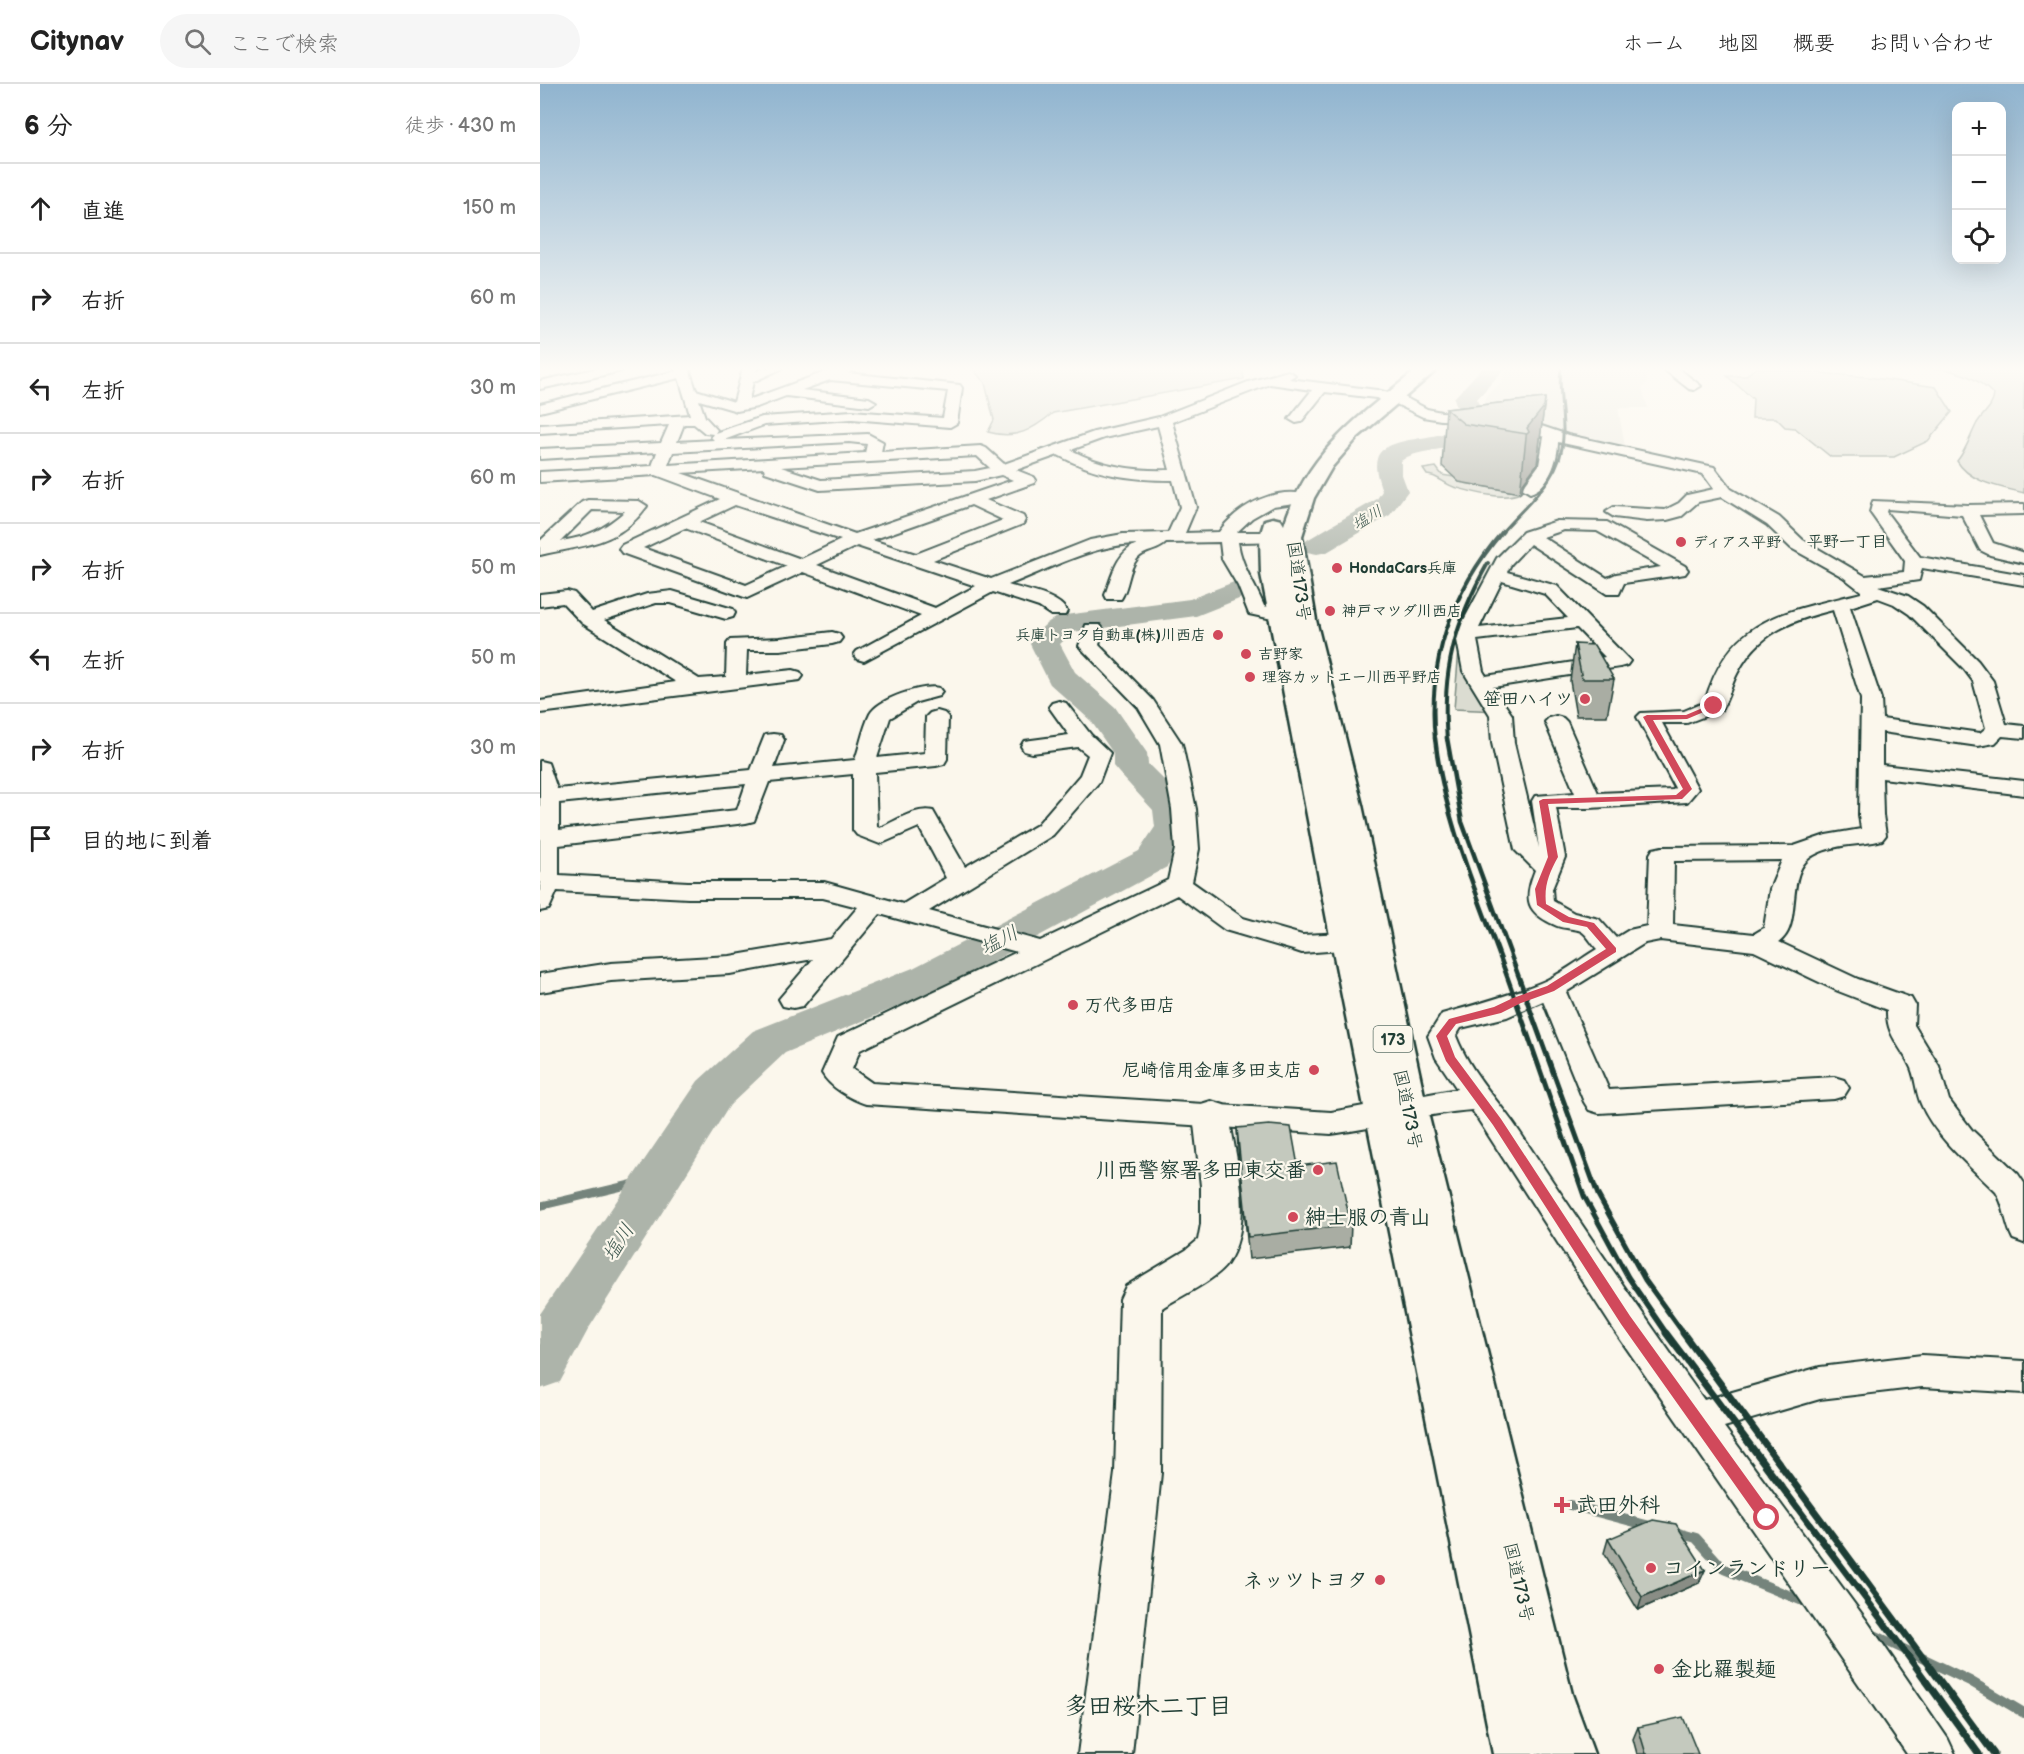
<!DOCTYPE html>
<html lang="ja">
<meta charset="utf-8">
<style>
:root{--surface:#fff;--page:#f6f6f6;--text:#222;--muted:#767676;--line:#e0e0e0}
body{margin:0;font-family:"Balsamiq Sans","Klee One",sans-serif;background:var(--page);color:var(--text)}
.controls{position:absolute;right:18px;top:18px;display:grid;overflow:hidden;border-radius:12px;box-shadow:0 6px 24px #0002}
.controls button{width:54px;height:54px;display:grid;place-items:center;padding:0;border:0;border-bottom:2px solid var(--line);background:var(--surface);color:var(--text);font:30px sans-serif}
.stop{position:absolute;width:18px;height:18px;margin:-14px;border:4px solid #d1495b;border-radius:50%;background:#fff}
.stop.end{background:#d1495b;border-color:#fff;box-shadow:0 2px 6px #0008}
.list{margin:0;padding:0;list-style:none}
h2{display:flex;justify-content:space-between;align-items:center;height:78px;margin:0;padding:0 24px;font-size:26px}
h2 small{font-size:20px;font-weight:400;color:var(--muted)}
.list li{display:grid;grid-template-columns:39px 1fr auto;gap:18px;align-items:center;box-sizing:border-box;height:90px;padding:0 24px;border-top:2px solid var(--line)}
.list b{display:block;font-size:22px;white-space:nowrap}
.list em{font-size:20px;font-style:normal;color:var(--muted)}
.icon{flex:none;width:33px;height:33px;fill:none;stroke:currentColor;stroke-width:2;stroke-linecap:round;stroke-linejoin:round}
.map{position:relative;flex:none;width:1484px;height:1670px;overflow:hidden}
header{display:flex;align-items:center;gap:36px;box-sizing:border-box;height:84px;padding:0 30px;background:var(--surface);border-bottom:2px solid var(--line)}
header strong{font-size:28px}
nav{display:flex;gap:33px;margin-inline-start:auto;font-size:21px}
.search{width:420px;height:54px;background:var(--page);display:flex;align-items:center;gap:15px;box-sizing:border-box;padding:0 21px;border-radius:33px;color:var(--muted);font-size:22px}
main{display:flex}
aside{flex:1;background:var(--surface)}
.map>svg:first-child{display:block}
.built{fill:#eae9de}
.green{fill:#dbdcd1;stroke:#7d8c82;stroke-width:1.5}
.lines{fill:none;stroke-linecap:round;stroke-linejoin:round}
.stream-far1{stroke:#74847b;stroke-width:8}
.stream{stroke:#74847b;stroke-width:10}
.river{fill:#adb4aa;fill-rule:evenodd}
.minor-casing{stroke:#1f3d34;stroke-width:4}
.tertiary-casing{stroke:#1f3d34;stroke-width:4}
.trunk-casing{stroke:#1f3d34;stroke-width:5}
.minor{fill:#fbf7ec;fill-rule:evenodd}
.tertiary{fill:#fbf7ec;fill-rule:evenodd}
.trunk{fill:#fbf7ec;fill-rule:evenodd}
.rail-far4{stroke:#1f3d34;stroke-width:3}
.rail-far3{stroke:#1f3d34;stroke-width:4}
.rail-far2{stroke:#1f3d34;stroke-width:4.5}
.rail-far1{stroke:#1f3d34;stroke-width:5}
.rail{stroke:#1f3d34;stroke-width:7}
.wall{fill:#a9ada3;stroke:#1f3d34;stroke-width:1.5}
.shaded-wall{fill:#898d85;stroke:#1f3d34;stroke-width:1.5}
.building{fill:#c4c9be;stroke:#1f3d34;stroke-width:1.5}
.route{fill:#d1495b}
.poi-dot{fill:#d1495b;stroke:#fbf7ec;stroke-width:2}
.labels{text-anchor:middle;stroke-width:4.5;stroke-linejoin:round;paint-order:stroke}
.far-poi-label{font-size:15px;font-weight:bold;fill:#1f3d34;stroke:#fbf7ec;text-anchor:start}
.far-water-label{font-size:16px;font-style:italic;fill:#425b52;stroke:#fbf7ec}
.far-neighbourhood-label{font-size:16px;font-weight:bold;fill:#1f3d34;stroke:#fbf7ec}
.shield{fill:#fbf7ec;stroke:#61756b;stroke-width:1.5}
.shield-label{font-size:16px;font-weight:bold;fill:#1f3d34}
.street-label{font-size:18px;fill:#1f3d34;stroke:#fbf7ec}
.poi-label{font-size:18px;font-weight:bold;fill:#1f3d34;stroke:#fbf7ec;text-anchor:end}
.water-label{font-size:20px;font-style:italic;fill:#425b52;stroke:#fbf7ec}
.near-poi-label{font-size:21px;font-weight:bold;fill:#1f3d34;stroke:#fbf7ec;text-anchor:start}
.near-neighbourhood-label{font-size:24px;font-weight:bold;fill:#1f3d34;stroke:#fbf7ec}
</style>
<header>
<strong>Citynav</strong>
<div class="search"><svg class="icon" aria-label="search" viewBox="0 0 24 24"><circle cx="10" cy="10" r="6"/><path d="M15 15l6 6"/></svg>ここで検索</div>
<nav><a>ホーム</a><a>地図</a><a>概要</a><a>お問い合わせ</a></nav>
</header>
<main>
<aside>
<h2>6 分<small>徒歩 · 430 m</small></h2>
<ul class="list">
<li><svg class="icon" aria-label="ahead" viewBox="0 0 24 24"><path d="M12 20V5M6 11l6-6 6 6"/></svg><div><b>直進</b></div><em>150 m</em></li>
<li><svg class="icon" aria-label="right" viewBox="0 0 24 24"><path d="M7 20v-9h11M14 6l5 5-5 5"/></svg><div><b>右折</b></div><em>60 m</em></li>
<li><svg class="icon" aria-label="left" viewBox="0 0 24 24"><path d="M17 20v-9H6M10 6l-5 5 5 5"/></svg><div><b>左折</b></div><em>30 m</em></li>
<li><svg class="icon" aria-label="right" viewBox="0 0 24 24"><path d="M7 20v-9h11M14 6l5 5-5 5"/></svg><div><b>右折</b></div><em>60 m</em></li>
<li><svg class="icon" aria-label="right" viewBox="0 0 24 24"><path d="M7 20v-9h11M14 6l5 5-5 5"/></svg><div><b>右折</b></div><em>50 m</em></li>
<li><svg class="icon" aria-label="left" viewBox="0 0 24 24"><path d="M17 20v-9H6M10 6l-5 5 5 5"/></svg><div><b>左折</b></div><em>50 m</em></li>
<li><svg class="icon" aria-label="right" viewBox="0 0 24 24"><path d="M7 20v-9h11M14 6l5 5-5 5"/></svg><div><b>右折</b></div><em>30 m</em></li>
<li><svg class="icon" aria-label="arrive" viewBox="0 0 24 24"><path d="M6 21V4h12l-3 4 3 4H6"/></svg><div><b>目的地に到着</b></div></li>
</ul>
</aside>
<div class="map">
<svg width="1484" height="1670" viewBox="0 0 1484 1670">
<rect width="100%" height="100%" fill="#fbf7ec"/>
<filter id="ink" filterUnits="userSpaceOnUse"><feTurbulence type="fractalNoise" baseFrequency=".0167" numOctaves="2"/><feDisplacementMap in="SourceGraphic" scale="12" xChannelSelector="R" yChannelSelector="G"/><feConvolveMatrix kernelMatrix="1 2 1 2 8 2 1 2 1" color-interpolation-filters="sRGB"/></filter>
<g filter="url(#ink)">
<polygon class="built" points="966,284 1107,284 1107,299 1102,304 1108,324 1078,324 1085,362 1080,366 941,329 947,310 961,299"/>
<g class="green">
<path d="M432,284h270l2,11 -191,34c-21,17 -37,27 -65,19l6,-12 -9,-37z"/>
<polygon points="1216,284 1328,293 1396,303 1412,328 1388,357 1354,373 1291,373 1255,344 1245,343 1236,334 1212,334 1213,315 1187,292 1205,292"/>
<path d="M1391,284h93v125c-23,-6 -54,-10 -67,-32 10,-12 13,-25 20,-38 6,-10 16,-16 17,-28 -18,-19 -37,-25 -63,-27z"/>
<path d="M896,383l6,8 12,2 5,5 61,11c-18,8 -47,-1 -66,-6 -10,-3 -17,-12 -27,-12l-4,-6z"/>
<polygon points="920,553 958,627 914,625"/>
</g>
<g class="lines">
<polyline class="stream-far1" points="0,1122 118,1094"/>
<g class="stream">
<polyline points="1030,1421 1110,1442"/>
<polyline points="1135,1448 1156,1454 1184,1485 1268,1519"/>
<polyline points="1330,1549 1430,1597 1484,1629"/>
</g>
<g class="river">
<path d="M942,284h23l-28,31 9,26c-19,27 -52,21 -79,32l-6,4v11l7,19 -18,24 -63,37 -10,2 -10,-2 -4,-6 4,-6 70,-41 5,-8c-3,-10 -8,-22 -5,-32 7,-26 68,-16 85,-35l-8,-26z"/>
<path d="M699,496l10,3 5,6 -5,6 -53,21 -123,16 -13,12 15,28 40,35 32,46 1,11 36,36 5,8 4,19 -26,40 -224,121 -158,65 -55,52 -141,223 -29,54 -20,7v-75l158,-233 55,-50 160,-63 226,-117 16,-24 -2,-17 -34,-37 -6,-7v-13l-22,-32 -41,-37 -20,-40c10,-15 17,-25 35,-29l125,-16z"/>
</g>
<defs>
<g id="minor">
<polygon points="59,284 84,284 82,287 0,305 0,297"/>
<path d="M135,284h14l7,22 38,12 9,-34h14l-1,3 8,-3h19l-30,14 -4,17h2l85,-31h16l-1,4 -4,1 113,12 2,3 -5,35 -7,4 -98,-8 -88,6 -40,15 144,-6 15,8 -2,10 100,-6 5,2 18,16 90,-32 65,-15 89,-35 40,-11 7,4 -6,4 88,11 27,7 23,12 14,3 65,2 62,21 146,32 17,22 48,28 24,23 62,36 39,-4 1,-11 -35,-49 3,-11 95,4 56,-1v10l-45,1 14,28 31,10v10l-34,-8 -10,-5 -18,-35 -75,-6 -1,3 34,45 104,18v10l-102,-17 -3,12 -41,6 30,10 15,10 55,55 15,20 13,43 18,2v12l-22,-2 -7,7 -17,3 -96,-14v33l142,16v14l-142,-17 1,37 3,20 -4,5c-22,6 -47,3 -68,15 -31,16 -10,71 -35,87l79,37 53,19 4,7 -1,20 25,41 10,34 23,30 46,44 6,9v60l-11,-4c-8,-15 -8,-33 -17,-47 -25,-25 -61,-55 -75,-88 -6,-13 -5,-28 -12,-40 -10,-20 -23,-30 -22,-54l-49,-19 -84,-40 -94,-11 -15,3 -79,49 43,98 225,-13 10,3 5,8 -5,8 -10,3 -235,14 -10,-3 -5,-8 -41,-101 -36,16 -46,11 -5,8c14,37 44,66 65,98 60,90 120,179 183,266l116,-33 102,-12 102,6v32l-102,-6 -102,12 -96,28 143,194 81,118 7,15h-48l-293,-424 -142,-220c-47,3 -93,18 -141,24l-465,-30c-16,-5 -36,-17 -44,-31l16,-36 179,-85 -137,-38 -77,92 -10,2 -10,-2 -4,-7 34,-40 -83,15 -119,7 -71,11v-18l71,-11 119,-7 101,-17 27,-32 -35,-9h-135l-131,-7 -8,18 -9,2v-150l8,2 9,26 194,-19 14,-35 8,-1 8,1 3,5 -10,28 81,-8c5,-14 8,-32 15,-46 8,-15 53,-30 69,-26l3,4 -3,4 -22,6 -27,16 -13,40 48,-5 1,-36 4,-4 7,-2 7,2 4,4 -1,42 -3,5 -8,2 -61,6 2,55 3,1c16,-7 35,-21 53,-17l32,56 72,-42 43,-50 8,-20 -10,-8 -46,6 -8,-2 -3,-5 3,-5 45,-6 -20,-28 3,-4 7,-2 7,2 25,32 19,18 -11,29 -46,53 -124,76 111,30 128,-61 7,-31 -3,-40 -12,-65 -22,-37 -59,-61 7,-21h14l3,4 -4,16 54,55 29,44 14,65 3,40 -7,33 51,36 59,17 65,-3 9,2 4,6 -4,6 -9,2 -65,5 -9,-3 -68,-20 -48,-35 -317,155 -8,19 20,14 459,29 126,-23 -21,-31 -8,-22 14,-22c33,-9 66,-18 98,-31 20,-8 39,-23 57,-34 -5,-5 -10,-15 -16,-18 -7,-3 -16,-2 -24,-5 -31,-13 -34,-26 -22,-56l-20,-20 -23,-107 -2,-28 -27,-44 -7,-36 41,-77 26,-26 34,-11 50,1 78,44 3,4 -3,4 -6,1 -55,8 -5,11h-12l-77,-50 -19,20 -4,8 50,14 73,75 -3,4 -7,2 -127,20 19,28 2,28 25,105 -7,-47 3,-5 40,-3 -30,-71 4,-4 7,-2 7,2 4,4 31,71 75,-3 2,-2 -38,-71 4,-4 43,-2 21,-9c24,-86 82,-90 156,-109v-2l-18,-14 -52,-29 -24,-23 -45,-28 -24,5 -16,14 -15,4 -20,1 -33,-4 -8,-5 8,-5 51,3 14,-7 8,-8 27,-6 -11,-15 -145,-32c0,17 -9,46 -28,51l-8,-5 17,-23 5,-28 -40,-15 -63,-2 -18,-3 -29,-14 -18,-5 -51,-6 -24,30 -5,1 -7,-4 23,-29 -42,-6 -98,38 24,85 -11,26 34,-1c19,-27 57,-46 90,-37l2,3 -2,3 -36,5 -21,12 -15,14h60l3,4 -3,4 -6,1 -53,1c3,24 17,42 26,64l43,9 2,4 -2,4 -7,2 -51,-11 -11,-28 -16,-27 -2,-17 -54,1c-7,8 -21,7 -29,16 -9,11 -8,28 -16,40h-14l-2,-4c7,-19 11,-42 32,-51 -45,1 -88,25 -129,41 19,6 48,9 59,26l-2,4h-14l-12,-8 -46,-15 -129,69 -7,-2 -3,-4 3,-4 64,-35 -118,-44 -56,26 -125,-45 -3,-4 3,-4 98,-46 -64,-24 -116,7v-10l112,-6 5,-14 -117,7v-10l121,-6 8,-18 -129,8v-8l150,-10 -11,-37 -139,34v-8l136,-33zM290,296l118,11 -5,27 -91,-7 -90,6 -47,16 2,-3 -12,-13 -6,-17 38,11 20,-4 29,-11 83,10 7,-4 -7,-4 -67,-8zM144,340h10l11,9 8,1 -2,3 3,3 -37,2zM618,342l12,44c-35,1 -67,-3 -99,-20l33,-12zM309,358l18,2 -2,9 -197,12 5,-13zM518,371c36,20 73,25 115,25l7,27 -12,26 -45,1 -33,6 -99,39 -58,-19 90,-36 2,-4 -2,-4 -37,-16 48,-17 2,-3 -2,-3 -18,-7zM437,372l13,12 -15,3 -154,9 -40,-13zM224,384l1,4 55,18 155,-9 26,-6 12,5 -158,54 -174,-61zM195,421l106,35 -40,19 -102,-37zM431,421l32,15 -87,34 -44,-14zM145,444l102,38 -41,19 -103,-37zM1024,446l33,1 64,36 -45,7 -9,4 -64,-41zM317,462l119,40 -41,22 -118,-43zM962,497l43,13 23,24 -89,10zM1338,514l16,6 15,10 55,55 9,12 13,47 -6,5 -98,-14 -1,-20 -31,-92zM1293,526l28,89 -2,116 2,14 -35,6 -32,11 -132,1 -9,2 -3,5 -3,72 -18,4 -13,8 -17,-19 -25,-6 -21,-12 -1,-12 13,-32 -9,-49h34l97,-6 11,-13 -36,-66h25l34,-13c8,-11 10,-26 17,-38 20,-39 54,-52 95,-62zM1037,544l28,29 -119,19 -3,-5 -6,-31zM313,690v56l4,5 23,9 39,-17 27,51 -43,26 -79,-22h-136l-129,-7v-30l187,-22 8,-2 15,-39zM206,700l-9,26 -178,20v-27zM1242,776l-12,29 -6,39 -10,6 -81,-9 1,-64z"/>
<polygon points="1122,284 1138,284 1161,302 1154,306 1149,305"/>
<path d="M48,416l51,1 8,5c-29,40 -64,39 -107,49v-14l42,-39zM52,426l33,1c-20,18 -38,26 -64,30z"/>
<polygon points="27,507 34,509 52,528 107,510 132,507 193,525 195,529 193,533 186,535 131,519 116,519 64,536 159,595 186,593 187,560 190,556 240,554 292,548 299,550 302,554 299,558 292,560 240,566 207,566 206,591 253,586 260,588 263,592 260,596 0,629 0,617 136,598 42,539 23,519 0,522 0,510"/>
</g>
<path id="tertiary" d="M671,1017l13,4 5,10c7,46 26,107 -2,149 -11,16 -48,33 -65,44l-1,165 -29,281h-54l37,-281 5,-174 6,-13 60,-36 12,-10 3,-16v-38l-8,-71 5,-10z"/>
<path id="trunk" d="M879,284h20l-81,69 -26,30 -18,31 -12,38 14,84 46,185 65,304 145,585 22,60h-101l-162,-813 -70,-367 -1,-38 5,-16 8,-2 8,2 3,5c24,-75 77,-110 135,-157z"/>
</defs>
<use href="#minor" class="minor-casing"/>
<use href="#tertiary" class="tertiary-casing"/>
<use href="#trunk" class="trunk-casing"/>
<use href="#minor" class="minor"/>
<use href="#tertiary" class="tertiary"/>
<use href="#trunk" class="trunk"/>
<path class="rail-far4" d="M962,448c24,-28 61,-55 61,-95 1,-23 -5,-45 -2,-69"/>
<g class="rail-far3">
<path d="M895,656c-8,-79 17,-149 68,-209"/>
<path d="M907,656c-6,-68 8,-118 41,-177"/>
</g>
<g class="rail-far2">
<path d="M895,654c10,92 52,177 81,264"/>
<polyline points="907,654 922,738 988,918"/>
</g>
<g class="rail-far1">
<polyline points="976,917 1044,1112 1088,1193 1127,1250"/>
<polyline points="987,917 1058,1111 1105,1196 1144,1250"/>
</g>
<g class="rail">
<polyline points="1126,1249 1344,1539 1439,1670"/>
<polyline points="1143,1249 1454,1670"/>
</g>
</g>
<g class="wall">
<polygon points="1005,314 997,380 983,399 982,407 980,409 919,398 902,382 906,325"/>
<polygon points="1035,560 1074,595 1067,632 1036,632 1030,597"/>
<polygon points="697,1044 758,1082 811,1141 810,1163 709,1175 698,1066"/>
<polygon points="1068,1455 1165,1486 1159,1499 1098,1526 1064,1469"/>
<polygon points="1098,1643 1158,1670 1097,1670 1093,1655"/>
</g>
<g class="shaded-wall">
<polygon points="1005,314 997,380 983,399 982,407 980,409 987,344"/>
<polygon points="1165,1486 1159,1499 1098,1526 1102,1513"/>
</g>
<g class="building">
<polygon points="1005,314 1004,323 987,344 989,348 987,350 924,340 906,325"/>
<polygon points="1035,560 1054,561 1074,595 1042,595"/>
<polygon points="729,1041 751,1043 758,1082 797,1077 811,1141 708,1153 697,1044"/>
<polygon points="1113,1436 1136,1440 1165,1486 1102,1513 1068,1455"/>
<polygon points="1143,1633 1158,1670 1106,1670 1098,1643"/>
</g>
</g>
<linearGradient id="sky" x2="0" y2="1"><stop stop-color="#90b4cf"/><stop offset="0.55" stop-color="#fdfbf6"/><stop offset="1" stop-color="#fdfbf6" stop-opacity="0"/></linearGradient>
<rect width="1484" height="518" fill="url(#sky)"/>
<path class="route" d="M1172,620l6,2 -31,13 -34,1 39,69 -10,10 -134,5 10,53c-9,16 -14,29 -12,47l23,13 25,6 22,25v4l-62,39 -33,12 -20,10 -45,11 -9,12 8,21 46,62 129,197 142,197 2,5 -2,5 -5,2 -5,-2 -141,-199 -128,-199 -47,-64 -10,-25 13,-17 45,-12 19,-9 34,-12 59,-37 -19,-22 -24,-5 -26,-17 -2,-16 13,-32 -9,-56 4,-2 133,-4 7,-6 -40,-72 4,-2h39z"/>
<g class="poi-dot">
<circle cx="1141" cy="458" r="6"/>
<circle cx="797" cy="484" r="6"/>
<circle cx="790" cy="527" r="6"/>
<circle cx="678" cy="551" r="6"/>
<circle cx="706" cy="570" r="6"/>
<circle cx="710" cy="593" r="6"/>
<circle cx="1045" cy="615" r="6"/>
<circle cx="533" cy="921" r="6"/>
<circle cx="774" cy="986" r="6"/>
<circle cx="778" cy="1086" r="6"/>
<circle cx="753" cy="1133" r="6"/>
<path d="M1019 1412h6v6h6v6h-6v6h-6v-6h-6v-6h6z"/>
<circle cx="1111" cy="1484" r="6"/>
<circle cx="840" cy="1496" r="6"/>
<circle cx="1119" cy="1585" r="6"/>
</g>
<g class="labels">
<g class="far-poi-label">
<text x="1153" y="463">ディアス平野</text>
<text x="809" y="489">HondaCars兵庫</text>
<text x="802" y="532">神戸マツダ川西店</text>
<text x="666" y="556" text-anchor="end">兵庫トヨタ自動車(株)川西店</text>
<text x="718" y="575">吉野家</text>
<text x="722" y="598">理容カットエー川西平野店</text>
</g>
<g class="far-water-label">
<text transform="translate(827 433) rotate(-31)" y="6">塩川</text>
</g>
<g class="far-neighbourhood-label">
<text x="1307" y="463">平野一丁目</text>
</g>
<rect class="shield" x="833.5" y="942" width="39" height="26" rx="4.5"/>
<g class="shield-label">
<text x="853" y="961">173</text>
</g>
<g class="street-label">
<text transform="translate(759 497) rotate(82)" y="6">国道173号</text>
<text transform="translate(868 1025) rotate(78)" y="6">国道173号</text>
<text transform="translate(979 1498) rotate(77)" y="6">国道173号</text>
</g>
<g class="poi-label">
<text x="1033" y="621">笹田ハイツ</text>
<text x="545" y="927" text-anchor="start">万代多田店</text>
<text x="762" y="992">尼崎信用金庫多田支店</text>
</g>
<g class="water-label">
<text transform="translate(459 856) rotate(-28)" y="7">塩川</text>
<text transform="translate(78 1158) rotate(-57)" y="7">塩川</text>
</g>
<g class="near-poi-label">
<text x="766" y="1093" text-anchor="end">川西警察署多田東交番</text>
<text x="765" y="1140">紳士服の青山</text>
<text x="1036" y="1428">武田外科</text>
<text x="1123" y="1491">コインランドリー</text>
<text x="828" y="1503" text-anchor="end">ネッツトヨタ</text>
<text x="1131" y="1592">金比羅製麺</text>
</g>
<g class="near-neighbourhood-label">
<text x="608" y="1630">多田桜木二丁目</text>
</g>
</g>
</svg>
<div class="controls">
<button>+</button>
<button>−</button>
<button><svg class="icon" aria-label="locate" viewBox="0 0 24 24"><circle cx="12" cy="12" r="6"/><path d="M12 2v4M12 18v4M2 12h4M18 12h4"/></svg></button>
</div>
<div class="stop" style="left:1227px;top:1434px"></div>
<div class="stop end" style="left:1174px;top:622px"></div>
</div>
</main>
